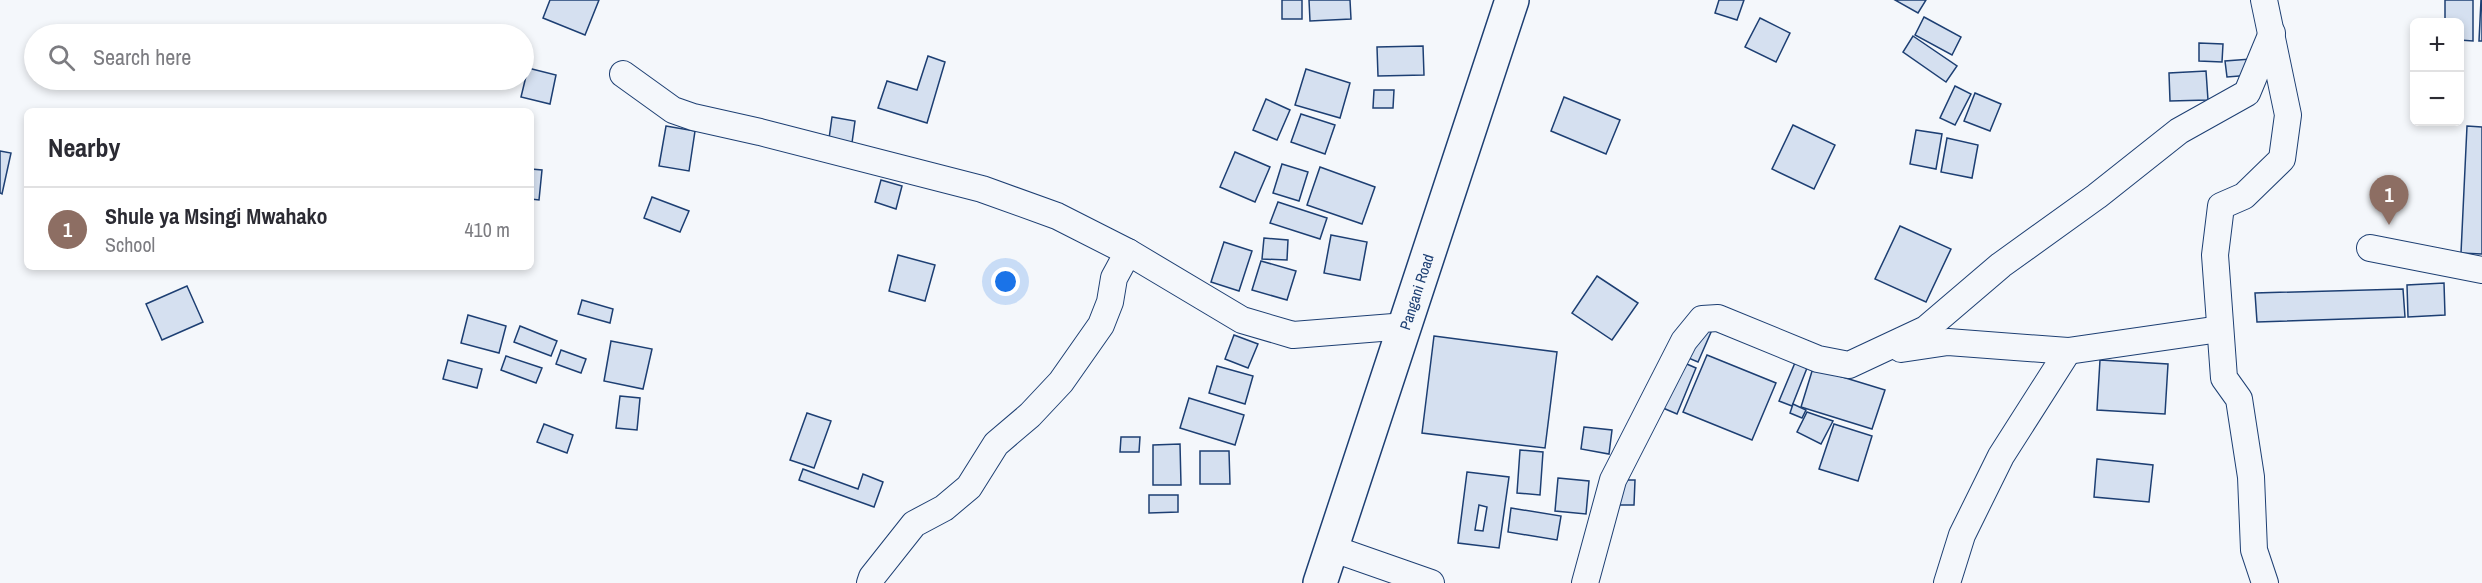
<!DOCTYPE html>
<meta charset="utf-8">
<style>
:root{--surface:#fff;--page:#f2f2f3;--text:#2b2b33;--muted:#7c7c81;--line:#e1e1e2;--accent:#0b8043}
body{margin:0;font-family:"Archivo Narrow",sans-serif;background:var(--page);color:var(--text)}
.controls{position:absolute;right:18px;top:18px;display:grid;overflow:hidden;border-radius:9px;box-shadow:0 3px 9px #0003}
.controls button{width:54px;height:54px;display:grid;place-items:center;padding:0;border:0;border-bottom:2px solid var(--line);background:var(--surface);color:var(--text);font:30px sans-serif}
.you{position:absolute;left:1006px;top:282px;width:21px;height:21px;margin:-15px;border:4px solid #fff;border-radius:50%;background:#1a73e8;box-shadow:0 0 0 9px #1a73e833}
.badge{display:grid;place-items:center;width:39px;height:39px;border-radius:50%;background:var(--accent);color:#fff;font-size:20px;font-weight:700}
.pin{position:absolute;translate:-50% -50px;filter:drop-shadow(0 2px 3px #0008)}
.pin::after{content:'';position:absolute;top:32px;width:21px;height:18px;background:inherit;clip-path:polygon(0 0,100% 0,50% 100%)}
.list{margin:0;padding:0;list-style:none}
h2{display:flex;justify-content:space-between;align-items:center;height:78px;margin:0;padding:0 24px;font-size:26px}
h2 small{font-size:20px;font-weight:400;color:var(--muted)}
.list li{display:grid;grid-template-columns:39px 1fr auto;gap:18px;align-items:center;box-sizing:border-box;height:84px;padding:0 24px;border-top:2px solid var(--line)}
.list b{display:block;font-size:22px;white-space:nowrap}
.list p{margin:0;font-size:20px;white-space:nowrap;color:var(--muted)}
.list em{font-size:20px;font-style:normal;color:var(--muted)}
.icon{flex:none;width:33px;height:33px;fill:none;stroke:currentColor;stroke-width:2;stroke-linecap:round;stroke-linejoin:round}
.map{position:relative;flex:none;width:2482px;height:583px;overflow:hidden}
.search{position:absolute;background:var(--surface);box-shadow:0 3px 9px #0003;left:24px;top:24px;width:510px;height:66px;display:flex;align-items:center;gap:15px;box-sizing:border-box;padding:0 21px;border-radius:33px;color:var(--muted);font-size:22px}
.panel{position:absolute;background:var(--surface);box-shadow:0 3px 9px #0003;left:24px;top:108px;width:510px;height:162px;border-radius:9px}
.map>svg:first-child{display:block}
.building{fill:#d5e0f0;stroke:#1d3f73;stroke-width:1.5;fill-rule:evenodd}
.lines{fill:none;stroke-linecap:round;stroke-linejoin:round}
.minor-casing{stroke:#1d3f73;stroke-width:28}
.major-casing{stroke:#1d3f73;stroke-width:36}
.minor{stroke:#f4f7fb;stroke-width:26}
.major{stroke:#f4f7fb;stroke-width:33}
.labels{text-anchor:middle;stroke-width:4.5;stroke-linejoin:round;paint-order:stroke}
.street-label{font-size:15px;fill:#1d3f73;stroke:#f4f7fb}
</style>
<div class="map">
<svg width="2482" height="583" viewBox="0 0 2482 583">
<rect width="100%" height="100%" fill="#f4f7fb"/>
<g class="building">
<polygon points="550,0 599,0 585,35 543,18"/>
<rect x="1282" y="0" width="20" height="19"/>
<polygon points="1309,0 1350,0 1351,19 1310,21"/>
<polygon points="1719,0 1744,0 1737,20 1715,13"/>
<polygon points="1895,0 1926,0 1918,13"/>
<polygon points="2445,0 2473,0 2473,41 2460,40 2460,22 2445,22"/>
<polygon points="2481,0 2482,0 2482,41 2479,41"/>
<polygon points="1924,17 1961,37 1952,55 1915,35"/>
<polygon points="1760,18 1790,33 1776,62 1745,47"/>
<polygon points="1913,36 1957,66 1946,82 1903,52"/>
<polygon points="2199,43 2223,44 2222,62 2199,61"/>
<polygon points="1423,46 1424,75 1378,76 1377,47"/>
<polygon points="928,56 945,62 927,123 878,108 887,81 917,90"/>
<polygon points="2251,59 2252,75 2227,77 2225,61"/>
<polygon points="528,68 556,75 550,104 521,97"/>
<polygon points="1306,69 1350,83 1340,118 1295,105"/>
<polygon points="2206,71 2208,100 2170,101 2169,73"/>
<polygon points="1955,86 1971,94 1955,125 1940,118"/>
<polygon points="1374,90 1394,90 1393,108 1373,108"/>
<polygon points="1975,93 2001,104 1990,131 1964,121"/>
<polygon points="1564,97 1620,120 1606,154 1551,131"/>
<polygon points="1266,99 1290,110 1277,140 1253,130"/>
<polygon points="1301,114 1335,125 1325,154 1291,142"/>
<polygon points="832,117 855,121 851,150 828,146"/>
<polygon points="1793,125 1835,145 1814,189 1772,169"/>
<polygon points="666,126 695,131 689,171 659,166"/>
<polygon points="2467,126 2482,127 2482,254 2461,253"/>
<polygon points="1916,130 1942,134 1936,169 1910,164"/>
<polygon points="1947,138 1978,145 1972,178 1941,172"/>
<polygon points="0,151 11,153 2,194 0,193"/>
<polygon points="1235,152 1270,167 1255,202 1220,187"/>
<polygon points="1282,164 1308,172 1299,201 1273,193"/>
<polygon points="1320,167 1375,187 1362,224 1307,205"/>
<polygon points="531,169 542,170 539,200 531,199"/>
<polygon points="881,180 902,186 896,209 875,202"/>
<polygon points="652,197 689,211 680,232 644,218"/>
<polygon points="1278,202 1327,218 1320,239 1270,223"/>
<polygon points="1900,226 1951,249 1926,302 1875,279"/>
<polygon points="1331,235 1367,242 1360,280 1324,273"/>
<polygon points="1264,238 1288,240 1287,260 1262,259"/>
<polygon points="1224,242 1252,251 1239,291 1211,282"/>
<polygon points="898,255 935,265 925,301 889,291"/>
<polygon points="1261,261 1296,271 1287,300 1252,290"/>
<polygon points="1597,276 1638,303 1612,340 1572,313"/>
<polygon points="2444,283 2445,315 2408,317 2407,285"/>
<polygon points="187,286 203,322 162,340 146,304"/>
<polygon points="2403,289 2405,317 2257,322 2255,293"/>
<polygon points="582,300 613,309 610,323 578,314"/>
<polygon points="468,315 506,326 499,353 461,343"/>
<polygon points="1715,323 1698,362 1686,357"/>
<polygon points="520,326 557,341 551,356 514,342"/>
<polygon points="1234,335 1258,344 1248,368 1225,359"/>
<polygon points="1434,336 1557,352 1545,448 1422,433"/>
<polygon points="611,341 652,349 643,389 604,381"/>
<polygon points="561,350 586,359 581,373 556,364"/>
<polygon points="1707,355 1776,383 1752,440 1683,412"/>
<polygon points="506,356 542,368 536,383 501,370"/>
<polygon points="1797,358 1809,363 1792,406 1779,401"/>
<polygon points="448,360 482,369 477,388 443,379"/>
<polygon points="2100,360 2168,364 2165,414 2097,410"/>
<polygon points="1682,362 1696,368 1677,414 1663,408"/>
<polygon points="1217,366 1253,376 1245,404 1209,393"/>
<polygon points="1813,368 1885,390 1872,429 1801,407"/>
<polygon points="620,396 640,398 637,430 616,428"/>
<polygon points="1189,398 1244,415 1235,445 1180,428"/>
<polygon points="1793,404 1806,410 1802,418 1790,413"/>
<polygon points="1807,412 1833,421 1821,444 1797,432"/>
<polygon points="807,413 831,421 814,468 790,460"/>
<polygon points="544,424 573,435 567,453 537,442"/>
<polygon points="1834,424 1872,436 1858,481 1819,469"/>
<polygon points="1584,427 1612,430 1609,454 1581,449"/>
<polygon points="1121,437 1140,437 1139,452 1120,452"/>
<polygon points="1180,444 1181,485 1153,485 1153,445"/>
<polygon points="1520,450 1543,452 1540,495 1517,493"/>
<polygon points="1200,451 1229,451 1230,484 1200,484"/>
<polygon points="2097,459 2153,465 2149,502 2094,497"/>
<polygon points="803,469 858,489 863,474 883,482 874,507 799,480"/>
<path d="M1467,472l42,5 -10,71 -41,-5zM1479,505l8,2 -4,24 -8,-1z"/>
<polygon points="1558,478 1589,481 1586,514 1555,511"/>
<polygon points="1611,480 1635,480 1634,505 1610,505"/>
<polygon points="1149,495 1178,495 1178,512 1149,513"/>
<polygon points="1511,508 1561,516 1557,540 1508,532"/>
</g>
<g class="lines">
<defs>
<g id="minor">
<polyline points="2264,0 2288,115 2282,159 2244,196 2221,206 2215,255 2224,378 2239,399 2251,477 2254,550 2265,583"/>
<polyline points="623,74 673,110 693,117 760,132 982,189 1057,216 1128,252 1242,320 1293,335 1406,326"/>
<polyline points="2370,248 2482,270"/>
<polyline points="1901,349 1948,342 2068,351 2220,329"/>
<polyline points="1331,548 1431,583"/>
<polyline points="870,583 872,577 914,524 944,508 969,487 996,444 1030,415 1061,382 1101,325 1110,302 1114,278 1128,252"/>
<polyline points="1585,583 1613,480 1684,341 1702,319 1718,318 1818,359 1849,365 1926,329 2001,265 2097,196 2179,131 2247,93 2272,33"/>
<polyline points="1947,583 1962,535 2001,456 2068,351"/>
</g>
<polyline id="major" points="1320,583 1512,0"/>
</defs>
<use href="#minor" class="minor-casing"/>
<use href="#major" class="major-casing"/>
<use href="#minor" class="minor"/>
<use href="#major" class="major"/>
</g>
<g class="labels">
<g class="street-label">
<text transform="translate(1417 292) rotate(-72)" y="5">Pangani Road</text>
</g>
</g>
</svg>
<div class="controls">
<button>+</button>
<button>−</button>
</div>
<div class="you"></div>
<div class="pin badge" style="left:2389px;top:225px;background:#8d6e63">1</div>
<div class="search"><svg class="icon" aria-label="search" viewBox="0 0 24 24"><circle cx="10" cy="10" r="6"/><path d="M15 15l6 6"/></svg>Search here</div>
<section class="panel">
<h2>Nearby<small></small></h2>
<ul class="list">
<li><span class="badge" style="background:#8d6e63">1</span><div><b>Shule ya Msingi Mwahako</b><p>School</p></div><em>410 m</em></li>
</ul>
</section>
</div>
